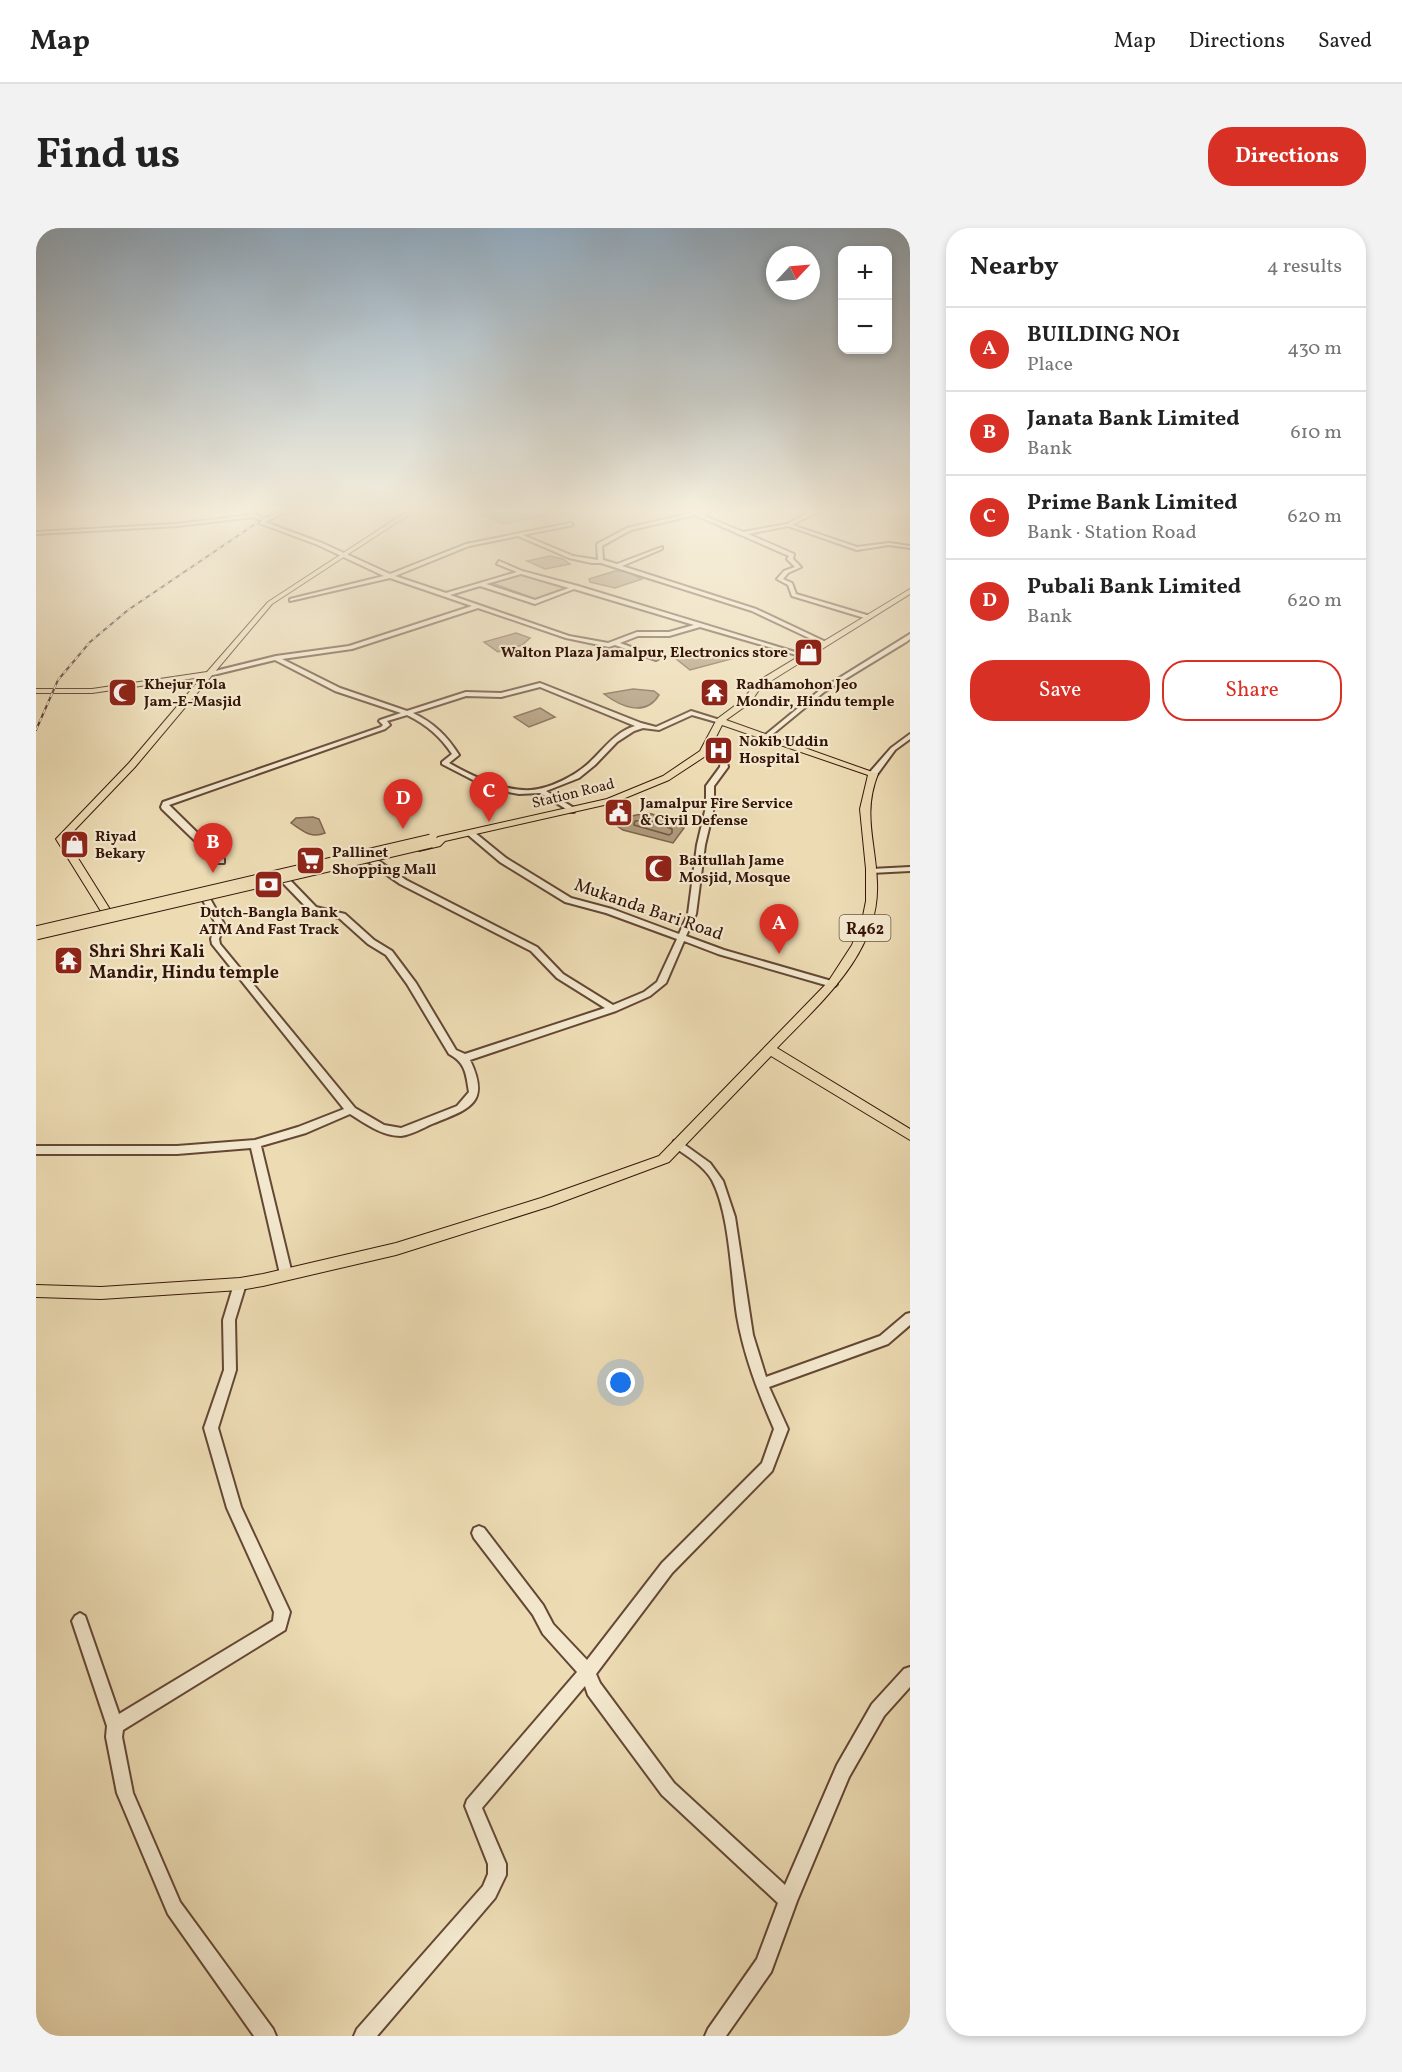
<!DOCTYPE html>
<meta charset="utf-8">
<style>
:root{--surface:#fff;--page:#f2f2f2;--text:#222;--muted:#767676;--line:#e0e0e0;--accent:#d93025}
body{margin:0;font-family:Vollkorn,serif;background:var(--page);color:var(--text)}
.controls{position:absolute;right:18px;top:18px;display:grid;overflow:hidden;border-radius:12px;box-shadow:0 3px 9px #0003}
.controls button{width:54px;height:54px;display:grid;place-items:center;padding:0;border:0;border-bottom:2px solid var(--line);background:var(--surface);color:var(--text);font:30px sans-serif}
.compass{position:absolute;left:730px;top:18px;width:54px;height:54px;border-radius:50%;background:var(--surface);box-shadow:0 3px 9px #0003;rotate:64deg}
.you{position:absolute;left:585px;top:1155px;width:21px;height:21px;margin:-15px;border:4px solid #fff;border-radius:50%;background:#1a73e8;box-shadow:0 0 0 9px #1a73e833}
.badge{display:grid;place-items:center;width:39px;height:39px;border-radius:50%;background:var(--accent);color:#fff;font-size:20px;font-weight:700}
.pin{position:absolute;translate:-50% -50px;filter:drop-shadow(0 2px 3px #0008)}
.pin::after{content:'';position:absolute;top:32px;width:21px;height:18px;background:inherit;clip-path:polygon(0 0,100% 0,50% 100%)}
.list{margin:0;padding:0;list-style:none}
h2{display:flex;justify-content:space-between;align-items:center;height:78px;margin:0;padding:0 24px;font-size:26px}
h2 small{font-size:20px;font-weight:400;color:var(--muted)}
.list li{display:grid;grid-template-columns:39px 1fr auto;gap:18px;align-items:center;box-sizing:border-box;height:84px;padding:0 24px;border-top:2px solid var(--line)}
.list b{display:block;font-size:22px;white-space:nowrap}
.list p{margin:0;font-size:20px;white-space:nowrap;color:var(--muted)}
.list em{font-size:20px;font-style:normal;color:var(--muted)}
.actions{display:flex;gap:12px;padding:18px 24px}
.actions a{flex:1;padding:14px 0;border:2px solid var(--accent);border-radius:24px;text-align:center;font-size:21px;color:var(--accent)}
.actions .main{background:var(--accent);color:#fff}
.map{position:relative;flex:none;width:874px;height:1808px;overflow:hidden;border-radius:24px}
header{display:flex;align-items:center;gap:36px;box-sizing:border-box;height:84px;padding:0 30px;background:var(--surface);border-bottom:2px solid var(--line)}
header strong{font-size:28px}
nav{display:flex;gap:33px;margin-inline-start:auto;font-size:21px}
.intro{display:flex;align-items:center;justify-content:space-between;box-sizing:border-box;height:144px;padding:0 36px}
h1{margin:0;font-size:42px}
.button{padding:15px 27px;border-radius:24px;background:var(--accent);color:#fff;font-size:21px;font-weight:700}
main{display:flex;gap:36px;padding:0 36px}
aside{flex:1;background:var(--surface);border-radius:24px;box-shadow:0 3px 9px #0003}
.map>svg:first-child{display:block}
.green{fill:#cdba96;stroke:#826850;stroke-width:1.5}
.water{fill:#ae987a;stroke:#7e644d;stroke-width:1.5}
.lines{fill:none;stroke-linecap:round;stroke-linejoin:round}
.shore{stroke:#725742;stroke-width:1.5}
.minor-casing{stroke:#644734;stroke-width:4}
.major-casing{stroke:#36160a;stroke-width:2}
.minor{fill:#f3e8ce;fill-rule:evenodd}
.major{fill:#ecdbb3;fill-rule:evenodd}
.rail-casing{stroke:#36160a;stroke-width:2}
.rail{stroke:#f3e8ce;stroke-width:1.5;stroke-dasharray:4.5;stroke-linecap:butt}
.highway-bridge-casing{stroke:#36160a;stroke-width:15;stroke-linecap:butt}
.highway-bridge{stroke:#ecdbb3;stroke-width:13}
.labels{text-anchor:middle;stroke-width:4.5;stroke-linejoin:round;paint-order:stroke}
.far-poi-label{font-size:15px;font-weight:bold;fill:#36160a;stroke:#f3e8ce;text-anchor:start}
.far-street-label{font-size:15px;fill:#36160a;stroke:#f3e8ce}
.shield{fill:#f3e8ce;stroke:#6f5545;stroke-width:1.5}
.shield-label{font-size:16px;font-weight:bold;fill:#36160a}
.street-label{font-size:18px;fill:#36160a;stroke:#f3e8ce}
.poi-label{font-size:18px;font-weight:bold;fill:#36160a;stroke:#f3e8ce;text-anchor:start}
</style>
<header>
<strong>Map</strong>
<nav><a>Map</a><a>Directions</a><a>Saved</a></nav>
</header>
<div class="intro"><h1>Find us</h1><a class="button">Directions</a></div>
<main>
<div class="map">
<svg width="874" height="1808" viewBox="0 0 874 1808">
<rect width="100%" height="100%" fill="#ecdbb3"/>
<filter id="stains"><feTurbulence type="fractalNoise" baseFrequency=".00333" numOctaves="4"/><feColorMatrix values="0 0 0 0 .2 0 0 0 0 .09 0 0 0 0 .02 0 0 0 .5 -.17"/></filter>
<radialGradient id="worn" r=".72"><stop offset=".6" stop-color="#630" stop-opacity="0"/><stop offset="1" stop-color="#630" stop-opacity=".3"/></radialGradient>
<polygon class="green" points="483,342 534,360 502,372 451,353"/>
<g class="water">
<polygon points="458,280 492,280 510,287 468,296 439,284"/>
<polygon points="514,328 527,331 534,336 509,341 491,333"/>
<polygon points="579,343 590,343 606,351 579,360 554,354 553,351"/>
<polygon points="480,405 494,410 486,417 462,424 448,414"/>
<polygon points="690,422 699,430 654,442 639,430 655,425"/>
<path d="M597,461l21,2 5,4c-14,23 -39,11 -55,-1z"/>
<polygon points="504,480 519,489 493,499 478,489"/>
<polygon points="610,585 616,586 648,600 637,615 587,602 580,597 586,590"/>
<path d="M277,589l6,2 6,14c-14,6 -22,-2 -34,-10l5,-5z"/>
</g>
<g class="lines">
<polygon class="shore" points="613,592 636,601 636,605 633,607 598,597 599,593"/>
<defs>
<g id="minor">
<path d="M203,280h6l19,11 16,-7 31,-4 -30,6 -16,8 57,21 68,31 76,-30 105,-21 2,2 -50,10 50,21 25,4 -1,-16 30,-16 64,-15 -11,-5c6,0 10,3 15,4 8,1 19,-4 27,-4l-22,6 43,18 44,-8 31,-16h6l-32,17 65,22 32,-4 21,3v2l-21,-3 -32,5 -69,-24 -40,8 46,20 -1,5 8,8 -13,6 -5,6 9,4 4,11 74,22v2l-2,1 -76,-23 -4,-11 -11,-6 7,-8 11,-4 -8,-8 2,-3 -94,-41 -64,15 -29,16 1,14 14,4 45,-17v2l-40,17 134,43 70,33 1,1 -3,2 -72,-34 -151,-48h-9l-23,-5 -51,-22 -49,10 -74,30 51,17 71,-21 -20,-8 2,-3 23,10 56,15 227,69 -5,1 -100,-29 -31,9h-31l-18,7 38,14v2l-2,1 -41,-15 -6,2 -43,-9 -88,-30 -126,41 -70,10 58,29 67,23 59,-19 35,1 39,-10 101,40 15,4 35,-16 32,10 -3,2 -28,-8 -33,15 -16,-2 -9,3 -17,11 -22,23 -16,13 -33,13 28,17v4h-3l-31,-19 -21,1 -16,-3 -28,-10 -33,-17v-2l10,-8c-12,-18 -25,-29 -45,-39l-20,6 3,4 -5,4 -216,76 55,54v4h-6l-56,-54 -1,-2 2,-5 218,-75 2,-2 -4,-4 1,-1 21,-7 -66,-22 -60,-31 -66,16 -2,-1v-2l69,-17 73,-10 123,-40 -82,-28 -100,23v-2l94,-23 -66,-31 -59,-22v-3l-5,-3 -77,9 -141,8v-2l141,-8 73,-9zM485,346l48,14 -34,12 -49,-16zM444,358l55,18 39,-15 120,36 -25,7h-32l-29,11 -39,-7 -119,-41zM504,459l95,39c-20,6 -31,23 -46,37 -13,12 -39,26 -58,27 -27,2 -59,-14 -82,-27l10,-8c-12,-19 -25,-32 -46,-42l53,-17 35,1z"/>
<polygon points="874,406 874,411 870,414 788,464 732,510 728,510 728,508 784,462"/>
<polygon points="874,506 874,511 859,522 840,548 834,548 834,544 855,520"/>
<path d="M670,516h4l16,13 2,10 -14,19v21l-9,38 -9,69 -10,22 38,14 111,32 2,2 -2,2h-6l-111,-32 -34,-13 -18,42 -16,13 -34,15 -146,49c21,44 -1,49 -38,64 -9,4 -21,11 -31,12 -19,0 -35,-12 -51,-22l-44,19 -45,13 31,128 -2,3 -4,2 -4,-2 -2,-3 -29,-126 -74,6h-141v-8h141l78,-6 43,-13 46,-18 -132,-165 -1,-5 5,-15 -15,-27 1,-2h6l16,29 -5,15 1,5 135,164 29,17 17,3 56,-22 12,-14c-3,-18 -3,-29 -20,-38l-42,-70 -21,-29 -18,-11 -29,-26 -29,-7 -29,-30v-4h6l29,30 29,7 29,26 18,11 24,32 40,67 9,4 140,-46 -48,-30 -26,-27 -131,-67 -33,-23v-4h6l33,23 131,67 26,27 50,31 31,-13 13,-10 20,-43 -71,-26 -41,-11 -65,-40 -33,-28 7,-2 32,26 65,40 41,11 67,25 9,-20 9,-69 9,-38v-21l14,-19 1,-8 -15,-13z"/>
<polygon points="874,639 874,643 835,645 831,643 835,641"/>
<path d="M642,912l32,23 13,18 12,36 18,118 13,42 114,-41 26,-22 4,-1v12l-22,19 -119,43 19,42 -16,42 -100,102 -76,101 4,9 74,100 111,102 52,-120 35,-61 32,-35 6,-2v20l-26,29 -35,61 -52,124 -26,71 -45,64h-21l3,-7 49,-70 21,-56 -116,-108 -74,-100 -3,-9 -103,122 24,56v11l-11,23 -118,138h-23l3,-7 126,-143 5,-12v-10l-23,-58 2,-6 110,-128 -34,-38 -10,-19 -59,-77 -2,-5 2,-5 5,-2 5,2 59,77 10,19 34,36 75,-97 100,-100 12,-34c-16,-37 -30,-73 -37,-113 -6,-39 -7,-102 -25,-136 -8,-14 -25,-24 -38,-33l-1,-3 1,-3z"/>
<polygon points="204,1051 208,1053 210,1056 199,1092 200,1142 182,1200 205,1279 254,1384 249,1402 87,1502 86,1509 97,1565 144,1674 237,1801 240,1808 218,1808 132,1686 81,1565 70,1509 71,1498 36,1393 39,1388 44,1385 49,1388 83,1486 237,1393 238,1384 191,1280 168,1200 188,1142 187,1092 198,1056 200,1053"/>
</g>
<g id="major">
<polygon points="376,280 383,280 236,376 99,539 30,611 80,691 75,694 71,693 20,611 93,535 166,449 56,465 0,465 0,461 56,461 171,444 232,374"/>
<path d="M874,361v5l-149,93 -11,16 -24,17 152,54c-16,40 -2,69 -1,109 3,70 -56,119 -100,165l133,81v11l-139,-84 -102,106 -118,44 -155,49 -133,31 -23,4 -139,9 -65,-2v-12l65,2 139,-9 23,-4 133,-31 145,-45 118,-42 169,-174 24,-37 11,-29 3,-15v-32l-6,-60 8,-34 -146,-50 -15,30 -38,25 -56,23 -168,38 -5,5 -21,5 -5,-3 19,-6 5,-5 169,-38 56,-23 37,-25 17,-32 27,-20 11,-16z"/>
</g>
</defs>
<use href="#minor" class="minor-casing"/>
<use href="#major" class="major-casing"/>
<use href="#minor" class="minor"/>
<use href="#major" class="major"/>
<defs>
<polyline id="rail" points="0,502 22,452 54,414 92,382 243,280"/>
</defs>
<use href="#rail" class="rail-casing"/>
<use href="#rail" class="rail"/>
<defs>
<polyline id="highway-bridge" points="0,705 395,613"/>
</defs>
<use href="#highway-bridge" class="highway-bridge-casing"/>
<use href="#highway-bridge" class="highway-bridge"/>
</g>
<linearGradient id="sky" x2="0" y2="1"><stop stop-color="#91a9bc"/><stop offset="0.53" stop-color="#f6efdd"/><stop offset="1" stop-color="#f6efdd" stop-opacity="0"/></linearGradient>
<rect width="874" height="533" fill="url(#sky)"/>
<defs>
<symbol id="shop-square" viewBox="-11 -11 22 22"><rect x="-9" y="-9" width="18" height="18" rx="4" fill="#8f2418" stroke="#f3e8ce"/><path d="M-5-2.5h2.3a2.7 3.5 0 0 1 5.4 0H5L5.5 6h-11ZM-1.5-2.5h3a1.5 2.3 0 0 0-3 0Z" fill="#fff"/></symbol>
<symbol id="mosque-square" viewBox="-11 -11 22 22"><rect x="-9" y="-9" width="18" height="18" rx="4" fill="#8f2418" stroke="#f3e8ce"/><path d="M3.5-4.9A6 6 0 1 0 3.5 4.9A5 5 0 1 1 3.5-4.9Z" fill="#fff"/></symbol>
<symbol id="temple-square" viewBox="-11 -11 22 22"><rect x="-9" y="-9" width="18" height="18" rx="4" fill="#8f2418" stroke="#f3e8ce"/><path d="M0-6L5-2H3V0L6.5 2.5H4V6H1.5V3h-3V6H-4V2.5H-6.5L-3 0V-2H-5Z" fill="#fff"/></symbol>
<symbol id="hospital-square" viewBox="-11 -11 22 22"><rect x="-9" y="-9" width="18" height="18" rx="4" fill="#8f2418" stroke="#f3e8ce"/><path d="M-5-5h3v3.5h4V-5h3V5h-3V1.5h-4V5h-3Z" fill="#fff"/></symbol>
<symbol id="civic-square" viewBox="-11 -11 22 22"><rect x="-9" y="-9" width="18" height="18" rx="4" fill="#8f2418" stroke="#f3e8ce"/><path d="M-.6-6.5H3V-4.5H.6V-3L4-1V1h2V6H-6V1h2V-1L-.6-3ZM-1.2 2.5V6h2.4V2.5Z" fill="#fff"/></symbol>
<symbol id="supermarket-square" viewBox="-11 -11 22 22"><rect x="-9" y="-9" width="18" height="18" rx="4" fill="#8f2418" stroke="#f3e8ce"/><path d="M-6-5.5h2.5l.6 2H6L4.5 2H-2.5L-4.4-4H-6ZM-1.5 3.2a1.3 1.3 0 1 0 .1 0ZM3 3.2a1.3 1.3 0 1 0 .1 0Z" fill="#fff"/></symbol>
<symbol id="bank-square" viewBox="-11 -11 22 22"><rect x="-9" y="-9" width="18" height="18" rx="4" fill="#8f2418" stroke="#f3e8ce"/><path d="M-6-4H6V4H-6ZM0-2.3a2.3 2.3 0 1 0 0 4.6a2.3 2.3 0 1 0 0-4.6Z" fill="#fff"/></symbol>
</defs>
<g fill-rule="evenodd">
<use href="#shop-square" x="756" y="408" width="33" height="33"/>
<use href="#mosque-square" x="70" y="448" width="33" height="33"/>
<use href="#temple-square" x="662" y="448" width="33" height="33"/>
<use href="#hospital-square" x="666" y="506" width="33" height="33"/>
<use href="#civic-square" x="566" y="568" width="33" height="33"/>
<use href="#shop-square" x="22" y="600" width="33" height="33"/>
<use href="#supermarket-square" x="258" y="616" width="33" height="33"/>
<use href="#mosque-square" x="606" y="624" width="33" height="33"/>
<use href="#bank-square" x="216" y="640" width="33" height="33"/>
<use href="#temple-square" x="16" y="716" width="33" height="33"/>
</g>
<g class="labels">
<g class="far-poi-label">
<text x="752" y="429" text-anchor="end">Walton Plaza Jamalpur, Electronics store</text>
<text x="108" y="461">Khejur Tola<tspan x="108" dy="17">Jam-E-Masjid</tspan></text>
<text x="700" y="461">Radhamohon Jeo<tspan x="700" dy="17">Mondir, Hindu temple</tspan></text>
<text x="703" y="518">Nokib Uddin<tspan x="703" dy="17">Hospital</tspan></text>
<text x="604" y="580">Jamalpur Fire Service<tspan x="604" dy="17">&amp; Civil Defense</tspan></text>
<text x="59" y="613">Riyad<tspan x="59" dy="17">Bekary</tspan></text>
<text x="296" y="629">Pallinet<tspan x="296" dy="17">Shopping Mall</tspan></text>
<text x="643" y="637">Baitullah Jame<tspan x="643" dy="17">Mosjid, Mosque</tspan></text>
<text x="233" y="689" text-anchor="middle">Dutch-Bangla Bank<tspan x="233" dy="17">ATM And Fast Track</tspan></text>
</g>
<g class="far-street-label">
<text transform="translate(537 565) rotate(-14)" y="5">Station Road</text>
</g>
<rect class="shield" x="803.5" y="687" width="51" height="26" rx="4.5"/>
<g class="shield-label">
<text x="829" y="706">R462</text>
</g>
<g class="street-label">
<text transform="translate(613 681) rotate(19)" y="6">Mukanda Bari Road</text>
</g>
<g class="poi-label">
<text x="53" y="729">Shri Shri Kali<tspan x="53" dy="21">Mandir, Hindu temple</tspan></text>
</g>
</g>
<rect width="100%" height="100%" filter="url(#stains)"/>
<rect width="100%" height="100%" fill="url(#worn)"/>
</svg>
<div class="controls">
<button>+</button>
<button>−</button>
</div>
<svg class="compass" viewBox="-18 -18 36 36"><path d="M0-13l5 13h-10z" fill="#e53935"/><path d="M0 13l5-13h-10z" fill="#767676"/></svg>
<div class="you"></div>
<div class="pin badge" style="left:743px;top:726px">A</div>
<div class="pin badge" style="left:177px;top:645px">B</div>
<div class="pin badge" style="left:453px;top:594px">C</div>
<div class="pin badge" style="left:367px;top:601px">D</div>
</div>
<aside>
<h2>Nearby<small>4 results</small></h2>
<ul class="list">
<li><span class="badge">A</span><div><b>BUILDING NO1</b><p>Place</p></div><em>430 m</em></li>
<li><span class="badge">B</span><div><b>Janata Bank Limited</b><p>Bank</p></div><em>610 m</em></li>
<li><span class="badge">C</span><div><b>Prime Bank Limited</b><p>Bank · Station Road</p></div><em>620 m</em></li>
<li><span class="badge">D</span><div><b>Pubali Bank Limited</b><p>Bank</p></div><em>620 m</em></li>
</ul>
<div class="actions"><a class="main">Save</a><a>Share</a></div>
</aside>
</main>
